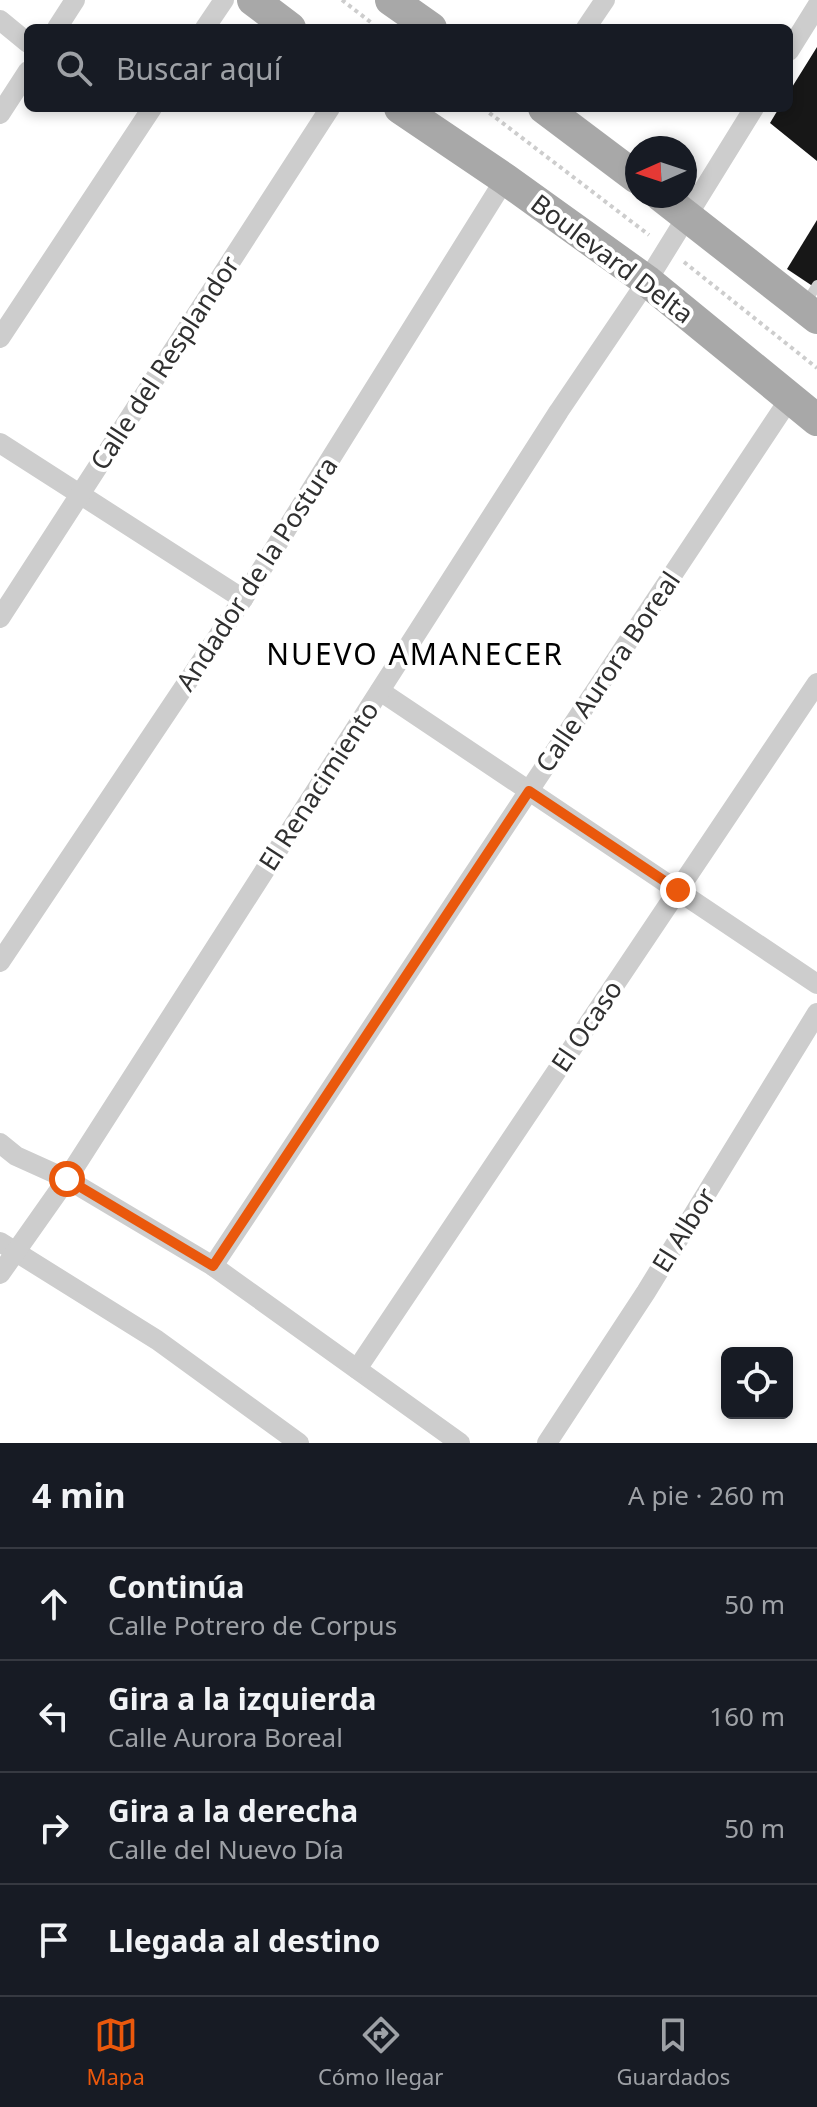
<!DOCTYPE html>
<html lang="es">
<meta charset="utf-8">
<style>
:root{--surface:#171b24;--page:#242831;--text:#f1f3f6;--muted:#9ea1a6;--line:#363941;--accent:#ea580c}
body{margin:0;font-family:"Noto Sans",sans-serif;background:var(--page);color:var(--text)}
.controls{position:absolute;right:24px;bottom:24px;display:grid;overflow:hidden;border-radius:12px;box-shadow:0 4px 12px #0003}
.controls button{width:72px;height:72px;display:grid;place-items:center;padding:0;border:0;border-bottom:2px solid var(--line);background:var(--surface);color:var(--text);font:40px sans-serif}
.compass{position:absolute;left:625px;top:136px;width:72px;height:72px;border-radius:50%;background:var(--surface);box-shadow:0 4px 12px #0003;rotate:267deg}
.stop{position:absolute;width:24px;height:24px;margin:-18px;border:6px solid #ea580c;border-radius:50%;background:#fff}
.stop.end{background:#ea580c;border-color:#fff;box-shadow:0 2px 8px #0008}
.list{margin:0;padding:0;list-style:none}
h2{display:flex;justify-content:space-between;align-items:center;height:104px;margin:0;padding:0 32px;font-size:34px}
h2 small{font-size:26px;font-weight:400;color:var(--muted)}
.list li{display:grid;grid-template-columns:52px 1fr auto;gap:24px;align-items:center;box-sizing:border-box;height:112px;padding:0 32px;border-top:2px solid var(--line)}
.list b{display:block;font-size:30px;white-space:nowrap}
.list p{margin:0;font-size:26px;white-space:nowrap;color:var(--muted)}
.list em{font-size:26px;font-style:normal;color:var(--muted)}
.icon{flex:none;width:44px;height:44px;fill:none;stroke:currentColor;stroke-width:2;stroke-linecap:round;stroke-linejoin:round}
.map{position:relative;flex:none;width:817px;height:1443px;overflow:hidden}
.search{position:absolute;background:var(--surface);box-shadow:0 4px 12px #0003;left:24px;right:24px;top:24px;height:88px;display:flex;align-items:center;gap:20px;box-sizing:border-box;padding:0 28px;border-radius:12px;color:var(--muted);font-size:30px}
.sheet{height:552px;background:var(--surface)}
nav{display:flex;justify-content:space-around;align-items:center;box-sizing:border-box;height:112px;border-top:2px solid var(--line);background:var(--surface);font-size:22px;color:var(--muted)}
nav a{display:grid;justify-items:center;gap:4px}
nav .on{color:var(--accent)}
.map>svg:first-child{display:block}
.building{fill:#171717}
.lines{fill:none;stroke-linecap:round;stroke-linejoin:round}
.path{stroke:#cdcdcd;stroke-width:4;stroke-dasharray:4 4;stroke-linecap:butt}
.service{stroke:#cdcdcd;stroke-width:10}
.minor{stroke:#cdcdcd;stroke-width:20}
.primary{stroke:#a8a8a8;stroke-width:32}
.route{stroke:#ea580c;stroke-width:10}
.labels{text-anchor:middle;stroke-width:8;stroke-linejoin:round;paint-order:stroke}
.street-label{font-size:26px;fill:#303030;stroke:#fff}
.quarter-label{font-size:30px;letter-spacing:2px;fill:#000;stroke:#fff}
</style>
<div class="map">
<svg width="817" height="1443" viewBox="0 0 817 1443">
<rect width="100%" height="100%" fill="#fff"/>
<g class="building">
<polygon points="817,47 817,161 770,123 779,108 789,108 789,92"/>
<polygon points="817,220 817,289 787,269"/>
</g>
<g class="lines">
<g class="path">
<polyline points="342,0 373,24"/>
<polyline points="483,108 649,235"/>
<polyline points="684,262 817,368"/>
</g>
<polyline class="service" points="806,303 817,285"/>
<g class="minor">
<polyline points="0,20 28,43"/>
<polyline points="57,28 75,0"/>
<polyline points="205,28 224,0"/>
<polyline points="586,28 605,0"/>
<polyline points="789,51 817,6"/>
<polyline points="0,114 28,71"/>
<polyline points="0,338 152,108"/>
<polyline points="0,443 243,599"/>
<polyline points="0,618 330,108"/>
<polyline points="380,691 817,984"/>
<polyline points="0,962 243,599 505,179"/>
<polyline points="0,1143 16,1156 67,1179 213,1266 460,1443"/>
<polyline points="0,1242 157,1340 299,1443"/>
<polyline points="213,1266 790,398"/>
<polyline points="0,1274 67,1179 559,411 647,281 754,108"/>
<polyline points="357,1369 817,683"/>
<polyline points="547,1443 646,1292 817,1013"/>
</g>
<g class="primary">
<polyline points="253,0 290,28"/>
<polyline points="391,0 431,28"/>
<polyline points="400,108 505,179 647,281 817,420"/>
<polyline points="544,108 637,178"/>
<polyline points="661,196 817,318"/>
</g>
</g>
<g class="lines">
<polyline class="route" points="67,1179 213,1266 529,791 678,890"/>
</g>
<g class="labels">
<g class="street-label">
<text transform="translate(612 259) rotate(37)" y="9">Boulevard Delta</text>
<text transform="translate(165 363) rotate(-57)" y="9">Calle del Resplandor</text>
<text transform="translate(257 574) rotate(-57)" y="9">Andador de la Postura</text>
<text transform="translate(608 672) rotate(-56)" y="9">Calle Aurora Boreal</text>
<text transform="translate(319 786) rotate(-57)" y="9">El Renacimiento</text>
<text transform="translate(587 1026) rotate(-56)" y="9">El Ocaso</text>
<text transform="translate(684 1230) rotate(-58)" y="9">El Albor</text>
</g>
<g class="quarter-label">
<text x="415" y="665">NUEVO AMANECER</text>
</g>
</g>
</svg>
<div class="controls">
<button><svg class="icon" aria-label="locate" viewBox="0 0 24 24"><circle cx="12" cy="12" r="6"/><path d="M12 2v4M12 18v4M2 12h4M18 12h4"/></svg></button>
</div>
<svg class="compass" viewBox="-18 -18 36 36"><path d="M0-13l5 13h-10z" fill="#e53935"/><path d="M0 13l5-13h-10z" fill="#9ea1a6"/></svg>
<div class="stop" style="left:67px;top:1179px"></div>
<div class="stop end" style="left:678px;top:890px"></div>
<div class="search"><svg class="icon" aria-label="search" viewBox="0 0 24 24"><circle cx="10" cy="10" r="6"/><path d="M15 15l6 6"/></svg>Buscar aquí</div>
</div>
<section class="sheet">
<h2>4 min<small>A pie · 260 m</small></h2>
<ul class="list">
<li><svg class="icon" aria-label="ahead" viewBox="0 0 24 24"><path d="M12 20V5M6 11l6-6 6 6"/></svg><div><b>Continúa</b><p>Calle Potrero de Corpus</p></div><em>50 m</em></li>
<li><svg class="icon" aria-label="left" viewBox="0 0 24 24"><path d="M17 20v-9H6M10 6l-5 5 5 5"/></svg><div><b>Gira a la izquierda</b><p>Calle Aurora Boreal</p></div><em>160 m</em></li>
<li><svg class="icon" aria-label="right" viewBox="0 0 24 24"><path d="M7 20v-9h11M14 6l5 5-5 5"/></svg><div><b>Gira a la derecha</b><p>Calle del Nuevo Día</p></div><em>50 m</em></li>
<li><svg class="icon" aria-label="arrive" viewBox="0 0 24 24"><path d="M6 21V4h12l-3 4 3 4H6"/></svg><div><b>Llegada al destino</b></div></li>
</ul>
</section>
<nav>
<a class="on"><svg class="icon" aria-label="map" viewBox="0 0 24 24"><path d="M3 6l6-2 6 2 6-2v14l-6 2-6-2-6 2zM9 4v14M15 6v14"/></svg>Mapa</a>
<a><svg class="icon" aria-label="directions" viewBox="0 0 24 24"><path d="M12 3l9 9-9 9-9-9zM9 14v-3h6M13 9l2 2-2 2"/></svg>Cómo llegar</a>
<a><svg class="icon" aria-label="saved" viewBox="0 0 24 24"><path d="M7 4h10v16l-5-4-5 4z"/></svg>Guardados</a>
</nav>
